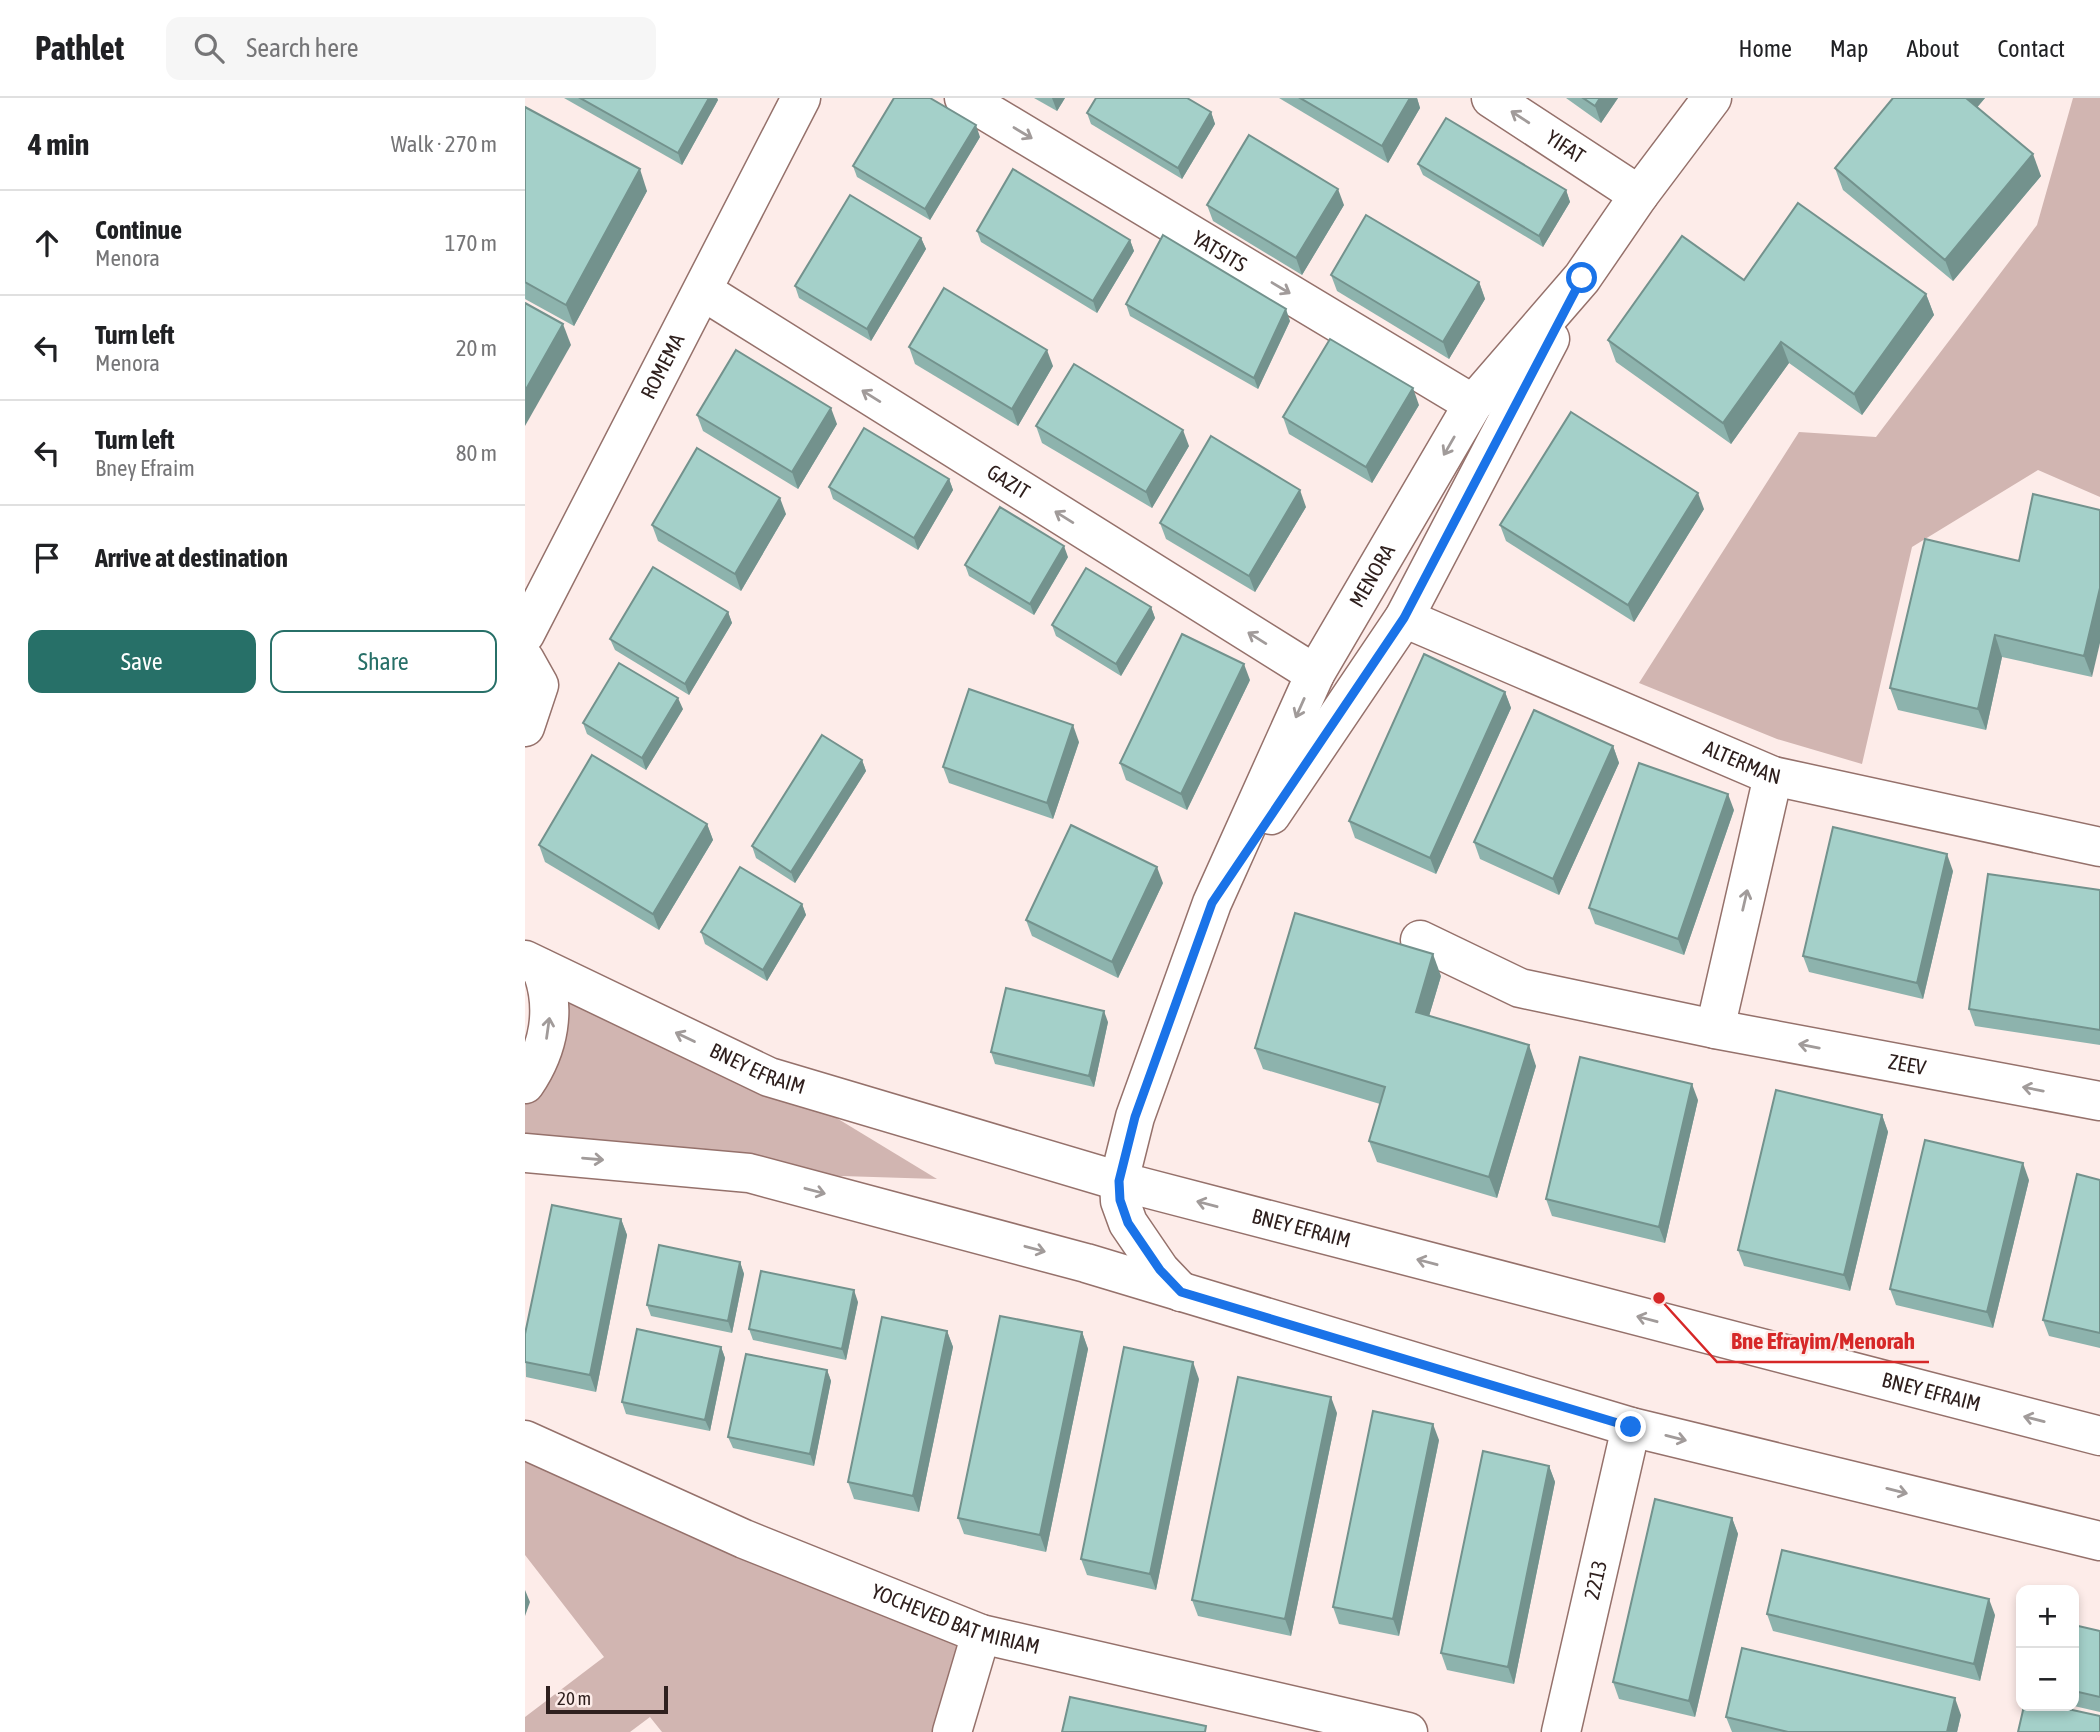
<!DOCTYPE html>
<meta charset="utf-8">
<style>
:root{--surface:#fff;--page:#f6f6f6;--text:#202124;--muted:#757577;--line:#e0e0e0;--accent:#277068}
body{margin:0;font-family:"Asap Condensed",sans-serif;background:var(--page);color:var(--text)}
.controls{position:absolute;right:21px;bottom:21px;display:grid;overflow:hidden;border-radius:14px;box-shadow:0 4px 10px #0003}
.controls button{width:63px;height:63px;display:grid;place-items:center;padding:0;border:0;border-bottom:2px solid var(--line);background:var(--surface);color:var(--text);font:35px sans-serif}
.scale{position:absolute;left:21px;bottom:18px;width:122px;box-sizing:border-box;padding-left:7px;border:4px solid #2f201e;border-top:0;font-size:19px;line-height:24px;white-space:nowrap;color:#2f201e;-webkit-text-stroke:5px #fdece9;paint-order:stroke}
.stop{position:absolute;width:21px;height:21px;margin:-16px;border:5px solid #1a73e8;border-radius:50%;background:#fff}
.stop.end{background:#1a73e8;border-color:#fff;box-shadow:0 2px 7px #0008}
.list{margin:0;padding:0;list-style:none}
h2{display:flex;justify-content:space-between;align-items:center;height:91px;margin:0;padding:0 28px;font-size:30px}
h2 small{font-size:23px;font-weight:400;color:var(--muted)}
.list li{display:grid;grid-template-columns:46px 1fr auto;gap:21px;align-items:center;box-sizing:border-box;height:105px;padding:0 28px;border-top:2px solid var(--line)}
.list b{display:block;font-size:26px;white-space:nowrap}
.list p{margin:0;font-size:23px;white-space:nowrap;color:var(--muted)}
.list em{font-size:23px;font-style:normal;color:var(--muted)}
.actions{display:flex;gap:14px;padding:21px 28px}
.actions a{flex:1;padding:16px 0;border:2px solid var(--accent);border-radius:14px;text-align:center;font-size:24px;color:var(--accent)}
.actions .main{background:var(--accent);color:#fff}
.icon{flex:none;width:38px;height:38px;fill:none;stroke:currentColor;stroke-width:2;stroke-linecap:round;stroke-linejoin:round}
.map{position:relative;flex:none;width:1575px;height:1634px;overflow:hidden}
header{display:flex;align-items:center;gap:42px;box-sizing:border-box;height:98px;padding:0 35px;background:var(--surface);border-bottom:2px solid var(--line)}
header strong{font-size:33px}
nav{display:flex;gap:38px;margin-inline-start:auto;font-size:24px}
.search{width:490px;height:63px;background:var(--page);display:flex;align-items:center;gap:18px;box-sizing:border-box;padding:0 24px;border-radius:14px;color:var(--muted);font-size:26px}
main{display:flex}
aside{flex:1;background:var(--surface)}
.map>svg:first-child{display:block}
.green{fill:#d1b5b1}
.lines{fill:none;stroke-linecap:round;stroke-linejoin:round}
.minor-casing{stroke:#95716b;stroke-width:41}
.major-casing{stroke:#95716b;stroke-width:41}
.minor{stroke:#fff;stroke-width:38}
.major{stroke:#fff;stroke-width:38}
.wall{fill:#8db3ad}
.shaded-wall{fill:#73928d}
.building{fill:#a4d0c9;stroke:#73928d;stroke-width:2}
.oneway{stroke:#a19b9a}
.route{stroke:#1a73e8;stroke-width:9}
.labels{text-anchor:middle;stroke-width:5;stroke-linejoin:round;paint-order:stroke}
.street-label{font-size:21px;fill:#2f201e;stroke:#fdece9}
.leader{fill:none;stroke:#d62828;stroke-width:2.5}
.callout-dot{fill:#d62828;stroke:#fdece9;stroke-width:2.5}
.callout-label{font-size:23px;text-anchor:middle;font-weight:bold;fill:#d62828;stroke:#fdece9;stroke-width:5;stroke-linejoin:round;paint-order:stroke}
</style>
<header>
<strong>Pathlet</strong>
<div class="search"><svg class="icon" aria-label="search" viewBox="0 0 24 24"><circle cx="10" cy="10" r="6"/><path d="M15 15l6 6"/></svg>Search here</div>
<nav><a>Home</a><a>Map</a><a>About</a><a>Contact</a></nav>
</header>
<main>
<aside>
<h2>4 min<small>Walk · 270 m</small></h2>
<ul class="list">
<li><svg class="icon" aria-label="ahead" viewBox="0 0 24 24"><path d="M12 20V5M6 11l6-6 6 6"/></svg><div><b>Continue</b><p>Menora</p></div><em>170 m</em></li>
<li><svg class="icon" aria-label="left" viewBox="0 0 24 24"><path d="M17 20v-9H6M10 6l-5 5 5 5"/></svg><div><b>Turn left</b><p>Menora</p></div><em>20 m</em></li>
<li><svg class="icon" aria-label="left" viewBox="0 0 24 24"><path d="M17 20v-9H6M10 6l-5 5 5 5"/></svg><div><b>Turn left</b><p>Bney Efraim</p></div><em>80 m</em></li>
<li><svg class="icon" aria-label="arrive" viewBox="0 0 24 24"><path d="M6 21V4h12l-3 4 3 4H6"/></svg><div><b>Arrive at destination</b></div></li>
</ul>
<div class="actions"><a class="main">Save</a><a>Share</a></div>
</aside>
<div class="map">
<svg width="1575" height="1634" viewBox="0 0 1575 1634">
<rect width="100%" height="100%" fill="#fdece9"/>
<g class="green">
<polygon points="1548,0 1575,0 1575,399 1513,372 1387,449 1337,666 1252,641 1114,585 1274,334 1351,339 1512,127"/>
<polygon points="24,890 244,979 412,1081 224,1075 0,1055 0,986"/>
<polygon points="0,1342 456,1536 427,1634 137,1634 125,1619 105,1634 0,1634 0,1619 79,1559 0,1457"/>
</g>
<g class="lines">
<defs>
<g id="minor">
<path id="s1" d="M439,0l509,306"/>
<path id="s2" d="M966,0l148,97"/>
<path id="s3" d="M178,193l612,383"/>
<path id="s4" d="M879,520l369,158 327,71"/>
<path id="s5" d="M0,536l276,-536"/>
<polyline points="0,562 14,587 0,629"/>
<path id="s6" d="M1248,678l-58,253 385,72"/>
<polyline points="746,717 879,520 1025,241"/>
<polyline points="895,842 995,890 1190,931"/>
<path id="s7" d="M656,1194l-21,-22 -32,-47 -8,-22 -1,-20 16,-64 77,-214 103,-229 158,-270 109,-126 57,-83 73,-97"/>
<path id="s8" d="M0,1342l219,99 237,95 427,98"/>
<polyline points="427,1634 456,1536"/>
<path id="s9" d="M1036,1634l70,-305"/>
</g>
<g id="major">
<path id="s10" d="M0,862l244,117 350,104 981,255"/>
<path d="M0,986c24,-35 32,-76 16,-116"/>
<polyline points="0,1055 224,1075 561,1165 1106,1329 1575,1443"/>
</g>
</defs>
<use href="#minor" class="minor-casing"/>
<use href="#major" class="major-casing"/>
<use href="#minor" class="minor"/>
<use href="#major" class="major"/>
</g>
<g class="wall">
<polygon points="39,0 192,0 193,2 157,67"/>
<polygon points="509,0 540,0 532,13"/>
<polygon points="754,0 892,0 895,10 863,65"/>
<polygon points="1041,0 1093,0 1076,25"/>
<polygon points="1368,0 1460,0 1452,9 1516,78 1428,183 1318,92 1310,70"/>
<polygon points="0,9 122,93 49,228 0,201"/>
<polygon points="686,14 690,26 657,81 566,26 562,15"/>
<polygon points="455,39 405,122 332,79 328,68"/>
<polygon points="893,66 1041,92 1045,104 1018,149 898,77"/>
<polygon points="682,107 819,107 777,177 688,123"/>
<polygon points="452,133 605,142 609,153 572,215 456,144"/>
<polygon points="396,140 401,151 346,243 274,200 270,188"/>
<polygon points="806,177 954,184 960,201 924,261 812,193"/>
<polygon points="1219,182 1401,196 1409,217 1337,317 1264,265 1206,346 1091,264 1083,242"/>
<polygon points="601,206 765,223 733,291 605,218"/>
<polygon points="384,249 528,268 493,328 390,266"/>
<polygon points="894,307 847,385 764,336 758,319"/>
<polygon points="172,317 312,326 273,391 178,333"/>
<polygon points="511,328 664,348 627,410 517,345"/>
<polygon points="424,381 428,392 393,452 308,401 304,389"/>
<polygon points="1508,396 1567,579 1477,559 1461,632 1373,612 1365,590 1494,463"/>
<polygon points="781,409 730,494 641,441 635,425"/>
<polygon points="1179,411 1109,524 981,443 975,427"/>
<polygon points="261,416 216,493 133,443 127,427"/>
<polygon points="543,459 509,517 444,478 440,467"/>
<polygon points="626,509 630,520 596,578 531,538 527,527"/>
<polygon points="203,514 207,525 164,597 90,552 85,541"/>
<polygon points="725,582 662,712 601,682 595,665"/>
<polygon points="980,594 986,610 911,776 830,740 824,723"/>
<polygon points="158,611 121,672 62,636 58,625"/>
<polygon points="554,644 528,721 424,685 418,669"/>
<polygon points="1088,648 1094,665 1034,797 955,761 949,744"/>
<polygon points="337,662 341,673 270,785 231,760 227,748"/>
<polygon points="1209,712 1159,857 1070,826 1064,810"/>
<polygon points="182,726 188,742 134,832 20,764 14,747"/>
<polygon points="1428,773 1398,901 1284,874 1278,858"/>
<polygon points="638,785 593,880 507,838 501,822"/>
<polygon points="1575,792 1575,947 1450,928 1444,911"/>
<polygon points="277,806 281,817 242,883 180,846 176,834"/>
<polygon points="916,878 904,918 1011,968 972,1100 852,1064 844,1043 855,1006 738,971 730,950"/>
<polygon points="583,924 569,989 470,966 466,954"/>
<polygon points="1173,1002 1140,1145 1027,1118 1021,1101"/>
<polygon points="1357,1017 1363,1034 1325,1193 1219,1168 1213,1152"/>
<polygon points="1504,1082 1468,1230 1371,1207 1365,1191"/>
<polygon points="1575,1082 1575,1250 1524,1238 1518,1222"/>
<polygon points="96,1121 102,1137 71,1294 1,1279 0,1236"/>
<polygon points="215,1164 219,1176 207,1235 126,1218 122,1207"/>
<polygon points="333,1204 321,1262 228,1242 224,1231"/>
<polygon points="422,1233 428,1249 394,1414 329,1401 323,1384"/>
<polygon points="557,1234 563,1251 521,1454 439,1436 433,1420"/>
<polygon points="196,1249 200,1260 185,1333 101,1316 97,1304"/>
<polygon points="302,1272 306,1283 289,1368 208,1350 203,1339"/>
<polygon points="674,1281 631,1492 562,1477 556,1461"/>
<polygon points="812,1315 766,1538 673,1518 667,1502"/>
<polygon points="914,1342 874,1538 814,1526 808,1509"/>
<polygon points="1024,1368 1030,1384 989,1586 922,1572 916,1555"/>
<polygon points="1207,1420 1213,1436 1170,1619 1094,1601 1088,1584"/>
<polygon points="1242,1516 1470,1517 1455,1583 1248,1533"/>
<polygon points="1549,1527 1575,1533 1575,1614 1549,1608"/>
<polygon points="1436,1617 1432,1634 1207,1634 1201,1619"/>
</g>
<g class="shaded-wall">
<polygon points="184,0 192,0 193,2 157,67 153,55"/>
<polygon points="527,0 540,0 532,13"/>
<polygon points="885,0 892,0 895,10 863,65 857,48"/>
<polygon points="1075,0 1093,0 1076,25 1070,8"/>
<polygon points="1438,0 1460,0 1445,18"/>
<polygon points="686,14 690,26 657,81 653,70"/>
<polygon points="451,27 455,39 405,122 400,111"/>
<polygon points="1508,56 1516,78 1428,183 1420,162"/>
<polygon points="115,71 122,93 49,228 41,207"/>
<polygon points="813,91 819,107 777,177 771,160"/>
<polygon points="1041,92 1045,104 1018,149 1014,138"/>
<polygon points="396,140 401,151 346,243 342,231"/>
<polygon points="605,142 609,153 572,215 568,203"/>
<polygon points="954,184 960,201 924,261 918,244"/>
<polygon points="1401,196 1409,217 1337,317 1329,296"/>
<polygon points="761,211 765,223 733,291 729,280"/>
<polygon points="38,226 46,247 0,328 0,293"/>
<polygon points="1256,244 1264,265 1206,346 1198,325"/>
<polygon points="522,252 528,268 493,328 487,311"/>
<polygon points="888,290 894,307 847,385 841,369"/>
<polygon points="306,310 312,326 273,391 267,374"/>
<polygon points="658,332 664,348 627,410 621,394"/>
<polygon points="424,381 428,392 393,452 389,440"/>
<polygon points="775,392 781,409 730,494 724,478"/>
<polygon points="1173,395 1179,411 1109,524 1103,507"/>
<polygon points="255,400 261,416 216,493 210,476"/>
<polygon points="539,448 543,459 509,517 505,506"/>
<polygon points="1575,490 1575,545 1567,579 1559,558"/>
<polygon points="626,509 630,520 596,578 591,566"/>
<polygon points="203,514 207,525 164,597 160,586"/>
<polygon points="1470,537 1477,559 1461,632 1453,611"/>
<polygon points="719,566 725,582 662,712 656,696"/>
<polygon points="980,594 986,610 911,776 905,760"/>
<polygon points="153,600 158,611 121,672 117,660"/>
<polygon points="548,627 554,644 528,721 522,705"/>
<polygon points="1088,648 1094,665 1034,797 1028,781"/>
<polygon points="337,662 341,673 270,785 266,774"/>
<polygon points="1203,696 1209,712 1159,857 1153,841"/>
<polygon points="182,726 188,742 134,832 128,816"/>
<polygon points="1422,756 1428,773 1398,901 1392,885"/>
<polygon points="632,769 638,785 593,880 587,864"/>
<polygon points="277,806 281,817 242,883 238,872"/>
<polygon points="908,856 916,878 899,935 891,914"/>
<polygon points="579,913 583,924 569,989 564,978"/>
<polygon points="1004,947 1011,968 972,1100 964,1079"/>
<polygon points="1167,986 1173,1002 1140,1145 1134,1129"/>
<polygon points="1357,1017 1363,1034 1325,1193 1319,1177"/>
<polygon points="1498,1065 1504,1082 1468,1230 1462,1214"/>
<polygon points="96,1121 102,1137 71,1294 65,1277"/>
<polygon points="215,1164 219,1176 207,1235 203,1223"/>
<polygon points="329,1192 333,1204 321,1262 317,1251"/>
<polygon points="422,1233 428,1249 394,1414 388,1398"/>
<polygon points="557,1234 563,1251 521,1454 515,1437"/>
<polygon points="196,1249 200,1260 185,1333 180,1322"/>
<polygon points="668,1264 674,1281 631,1492 625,1476"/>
<polygon points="302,1272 306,1283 289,1368 285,1356"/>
<polygon points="806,1299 812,1315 766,1538 760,1521"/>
<polygon points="908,1326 914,1342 874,1538 868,1521"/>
<polygon points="1024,1368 1030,1384 989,1586 983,1569"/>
<polygon points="1207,1420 1213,1436 1170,1619 1164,1603"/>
<polygon points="0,1492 5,1504 0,1518"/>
<polygon points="1464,1501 1470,1517 1455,1583 1449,1566"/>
<polygon points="1430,1600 1436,1617 1432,1634 1422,1634"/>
</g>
<g class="building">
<polygon points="55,0 184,0 153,55"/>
<polygon points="369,0 405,0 451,27 400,111 328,68"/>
<polygon points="571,0 662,0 686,14 653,70 562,15"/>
<polygon points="775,0 885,0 857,48"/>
<polygon points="1058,0 1075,0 1070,8"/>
<polygon points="1368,0 1441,0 1508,56 1420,162 1310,70"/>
<polygon points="0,9 115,71 41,207 0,184"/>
<polygon points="921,20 1041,92 1014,138 893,66"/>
<polygon points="724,37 813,91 771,160 682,107"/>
<polygon points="488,71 605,142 568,203 452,133"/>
<polygon points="325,97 396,140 342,231 270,188"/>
<polygon points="1273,105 1401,196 1329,296 1256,244 1198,325 1083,242 1157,138 1219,182"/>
<polygon points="841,117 954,184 918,244 806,177"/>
<polygon points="638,137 761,211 729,280 601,206"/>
<polygon points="419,190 522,252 487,311 384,249"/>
<polygon points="0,205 38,226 0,293"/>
<polygon points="805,241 888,290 841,369 758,319"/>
<polygon points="211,252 306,310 267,374 172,317"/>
<polygon points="549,266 658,332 621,394 511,328"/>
<polygon points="1046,314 1173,395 1103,507 975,427"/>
<polygon points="339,330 424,381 389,440 304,389"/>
<polygon points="686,338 775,392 724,478 635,425"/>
<polygon points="172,350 255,400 210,476 127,427"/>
<polygon points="1508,396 1575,412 1575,490 1559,558 1470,537 1453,611 1365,590 1400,441 1494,463"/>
<polygon points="475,409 539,448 505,506 440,467"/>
<polygon points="128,469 203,514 160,586 85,541"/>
<polygon points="561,470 626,509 591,566 527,527"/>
<polygon points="657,536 719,566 656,696 595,665"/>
<polygon points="899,556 980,594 905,760 824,723"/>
<polygon points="94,565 153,600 117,660 58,625"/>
<polygon points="444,591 548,627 522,705 418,669"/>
<polygon points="1009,612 1088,648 1028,781 949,744"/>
<polygon points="297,637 337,662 266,774 227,748"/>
<polygon points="67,657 182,726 128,816 14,747"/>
<polygon points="1114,665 1203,696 1153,841 1064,810"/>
<polygon points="546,727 632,769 587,864 501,822"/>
<polygon points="1308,729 1422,756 1392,885 1278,858"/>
<polygon points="215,769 277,806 238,872 176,834"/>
<polygon points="1463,776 1575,792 1575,932 1444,911"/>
<polygon points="770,815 908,856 891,914 1004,947 964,1079 844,1043 860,989 730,950"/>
<polygon points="481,890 579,913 564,978 466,954"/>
<polygon points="1055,959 1167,986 1134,1129 1021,1101"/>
<polygon points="1251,992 1357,1017 1319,1177 1213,1152"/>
<polygon points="1400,1042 1498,1065 1462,1214 1365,1191"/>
<polygon points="1552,1076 1575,1082 1575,1235 1518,1222"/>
<polygon points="27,1107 96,1121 65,1277 0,1264 0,1236"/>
<polygon points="134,1147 215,1164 203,1223 122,1207"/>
<polygon points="236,1173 329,1192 317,1251 224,1231"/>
<polygon points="475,1218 557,1234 515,1437 433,1420"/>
<polygon points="357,1219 422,1233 388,1398 323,1384"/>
<polygon points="112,1231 196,1249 180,1322 97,1304"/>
<polygon points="599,1249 668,1264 625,1476 556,1461"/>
<polygon points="221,1256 302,1272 285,1356 203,1339"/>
<polygon points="713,1279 806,1299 760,1521 667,1502"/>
<polygon points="848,1313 908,1326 868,1521 808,1509"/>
<polygon points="958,1353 1024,1368 983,1569 916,1555"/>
<polygon points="1130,1401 1207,1420 1164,1603 1088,1584"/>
<polygon points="1257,1452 1464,1501 1449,1566 1242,1516"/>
<polygon points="1549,1527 1575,1533 1575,1599 1549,1593"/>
<polygon points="1217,1550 1430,1600 1422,1634 1263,1634 1201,1619"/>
<polygon points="545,1599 681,1628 680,1634 537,1634"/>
<polygon points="1499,1608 1529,1608 1575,1618 1575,1634 1493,1634"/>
</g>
<defs><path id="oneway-shaft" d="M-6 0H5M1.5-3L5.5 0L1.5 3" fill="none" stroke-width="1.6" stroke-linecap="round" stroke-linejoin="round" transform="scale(1.75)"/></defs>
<g class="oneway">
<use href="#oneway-shaft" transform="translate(995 19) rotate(-147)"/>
<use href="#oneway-shaft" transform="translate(498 35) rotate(31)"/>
<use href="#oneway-shaft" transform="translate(756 190) rotate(31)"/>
<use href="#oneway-shaft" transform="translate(346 298) rotate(-148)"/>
<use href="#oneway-shaft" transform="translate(924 348) rotate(120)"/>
<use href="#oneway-shaft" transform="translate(539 419) rotate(-148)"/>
<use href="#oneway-shaft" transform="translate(732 540) rotate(-148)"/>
<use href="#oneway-shaft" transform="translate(775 610) rotate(114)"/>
<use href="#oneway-shaft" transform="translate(1220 802) rotate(-77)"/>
<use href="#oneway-shaft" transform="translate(23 930) rotate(-82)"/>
<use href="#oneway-shaft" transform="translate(160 939) rotate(-154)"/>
<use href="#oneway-shaft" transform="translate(1284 948) rotate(-169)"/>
<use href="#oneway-shaft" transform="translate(1508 991) rotate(-169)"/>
<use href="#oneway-shaft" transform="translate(68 1061) rotate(5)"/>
<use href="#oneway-shaft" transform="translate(290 1093) rotate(15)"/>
<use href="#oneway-shaft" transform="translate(682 1106) rotate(-165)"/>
<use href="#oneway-shaft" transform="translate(510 1151) rotate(15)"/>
<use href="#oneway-shaft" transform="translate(902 1164) rotate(-165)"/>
<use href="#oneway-shaft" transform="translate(1122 1221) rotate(-165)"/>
<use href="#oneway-shaft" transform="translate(1509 1321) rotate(-166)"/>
<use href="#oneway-shaft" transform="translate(1151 1340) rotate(14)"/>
<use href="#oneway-shaft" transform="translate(1372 1393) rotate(14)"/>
</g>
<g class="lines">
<polyline class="route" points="1057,180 879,520 687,805 610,1019 594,1083 595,1102 603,1125 635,1172 656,1194 1106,1329"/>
</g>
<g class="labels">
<g class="street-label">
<text dy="7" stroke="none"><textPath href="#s2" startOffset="89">YIFAT</textPath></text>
<text dy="7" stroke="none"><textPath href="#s1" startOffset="298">YATSITS</textPath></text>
<text dy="7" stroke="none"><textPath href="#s5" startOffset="301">ROMEMA</textPath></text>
<text dy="7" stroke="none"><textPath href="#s3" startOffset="360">GAZIT</textPath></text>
<text dy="7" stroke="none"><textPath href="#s7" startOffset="789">MENORA</textPath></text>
<text dy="7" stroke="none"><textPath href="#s4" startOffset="368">ALTERMAN</textPath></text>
<text dy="7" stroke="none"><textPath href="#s6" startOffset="455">ZEEV</textPath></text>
<text dy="7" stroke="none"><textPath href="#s10" startOffset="257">BNEY EFRAIM</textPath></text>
<text dy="7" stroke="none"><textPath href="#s10" startOffset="824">BNEY EFRAIM</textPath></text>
<text dy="7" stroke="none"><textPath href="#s10" startOffset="1475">BNEY EFRAIM</textPath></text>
<text dy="7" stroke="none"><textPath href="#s9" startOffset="156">2213</textPath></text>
<text dy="7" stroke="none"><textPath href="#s8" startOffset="467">YOCHEVED BAT MIRIAM</textPath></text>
</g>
</g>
<path class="leader" d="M1134 1200L1192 1264H1404"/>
<circle class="callout-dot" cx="1134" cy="1200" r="7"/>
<g class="callout-label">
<text x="1298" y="1251">Bne Efrayim/Menorah</text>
</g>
</svg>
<div class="controls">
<button>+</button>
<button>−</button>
</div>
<div class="scale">20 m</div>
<div class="stop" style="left:1057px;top:180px"></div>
<div class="stop end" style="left:1106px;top:1329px"></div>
</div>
</main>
